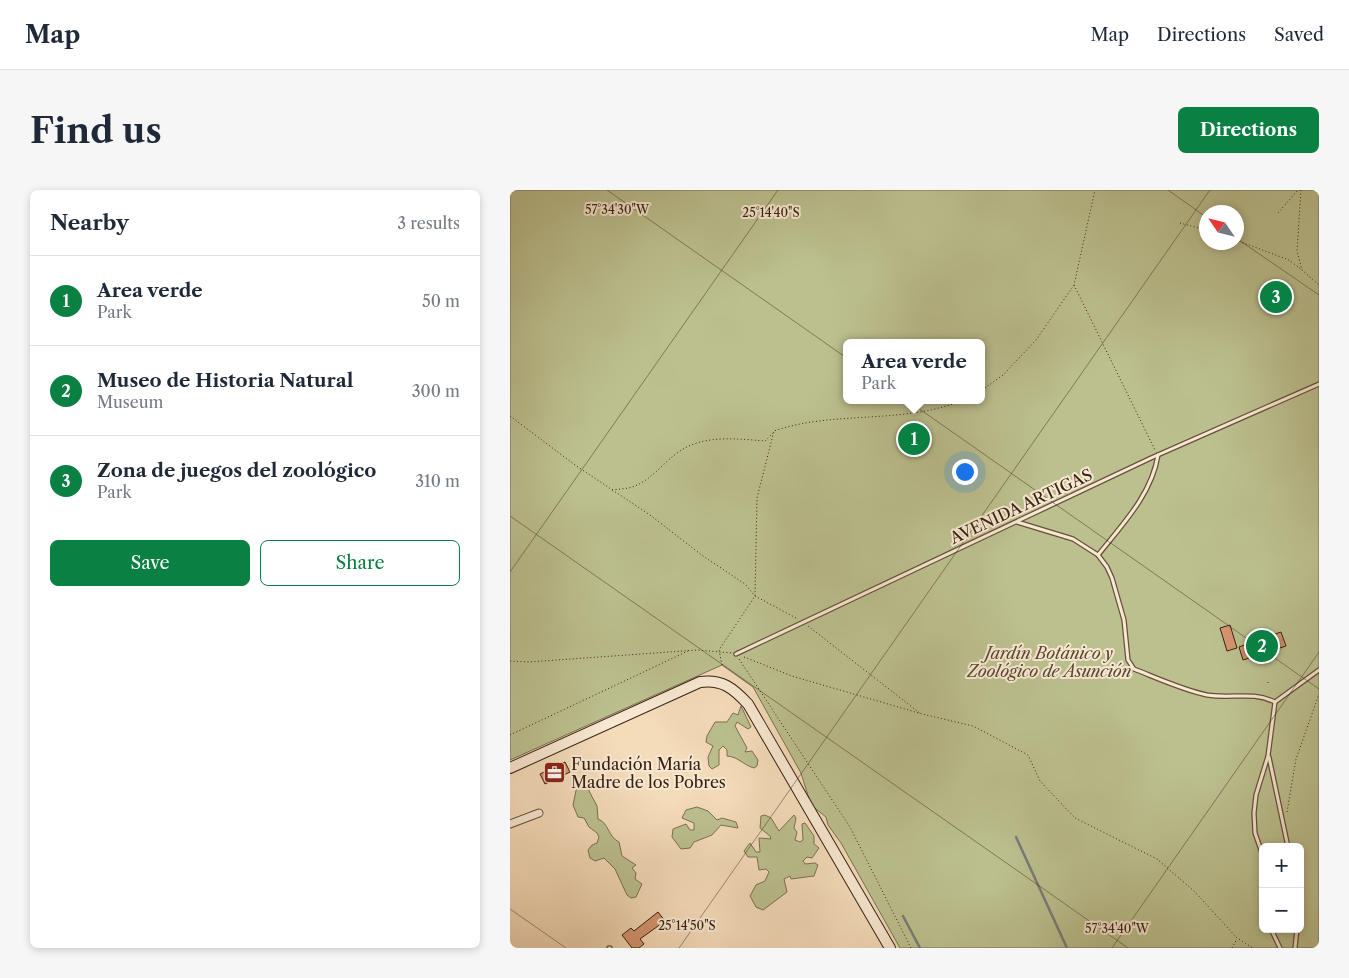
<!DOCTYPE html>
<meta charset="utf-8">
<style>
:root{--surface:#fff;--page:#f6f6f7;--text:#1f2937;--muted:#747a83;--line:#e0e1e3;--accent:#0b8043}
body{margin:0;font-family:"Libre Caslon Text",serif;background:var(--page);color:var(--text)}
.controls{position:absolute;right:15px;bottom:15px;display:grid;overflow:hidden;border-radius:8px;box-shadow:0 2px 8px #0003}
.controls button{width:45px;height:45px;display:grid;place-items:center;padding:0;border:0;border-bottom:1px solid var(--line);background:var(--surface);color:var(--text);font:25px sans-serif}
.compass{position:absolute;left:689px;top:15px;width:45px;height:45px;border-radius:50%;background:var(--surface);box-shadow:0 2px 8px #0003;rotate:305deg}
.you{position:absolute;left:454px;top:281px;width:18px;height:18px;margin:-12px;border:4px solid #fff;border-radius:50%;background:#1a73e8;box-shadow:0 0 0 8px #1a73e833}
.badge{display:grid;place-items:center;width:32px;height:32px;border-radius:50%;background:var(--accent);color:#fff;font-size:16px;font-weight:700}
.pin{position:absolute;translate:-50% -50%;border:2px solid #fff;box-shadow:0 1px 5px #0006}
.popup{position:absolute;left:333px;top:149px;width:142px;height:65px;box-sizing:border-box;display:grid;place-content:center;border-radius:8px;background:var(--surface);filter:drop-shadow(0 1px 4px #0005);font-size:16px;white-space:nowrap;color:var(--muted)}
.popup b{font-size:19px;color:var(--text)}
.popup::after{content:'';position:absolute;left:50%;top:100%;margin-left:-10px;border:10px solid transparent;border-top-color:var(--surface)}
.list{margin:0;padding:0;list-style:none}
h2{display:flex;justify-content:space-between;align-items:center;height:65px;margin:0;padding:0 20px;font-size:21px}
h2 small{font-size:16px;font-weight:400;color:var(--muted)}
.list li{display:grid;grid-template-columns:32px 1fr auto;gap:15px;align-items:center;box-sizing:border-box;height:90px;padding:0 20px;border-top:1px solid var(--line)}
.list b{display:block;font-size:19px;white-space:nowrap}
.list p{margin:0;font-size:16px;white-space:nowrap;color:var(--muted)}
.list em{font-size:16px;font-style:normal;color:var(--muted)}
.actions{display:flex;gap:10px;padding:15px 20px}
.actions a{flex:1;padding:11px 0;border:1px solid var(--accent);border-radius:8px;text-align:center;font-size:18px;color:var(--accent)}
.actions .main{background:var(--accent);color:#fff}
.map{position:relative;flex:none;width:809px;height:758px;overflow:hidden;border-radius:8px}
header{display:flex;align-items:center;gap:30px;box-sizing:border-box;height:70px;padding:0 25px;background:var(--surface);border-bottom:1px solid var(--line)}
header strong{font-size:24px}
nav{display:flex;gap:28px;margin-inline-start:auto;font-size:18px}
.intro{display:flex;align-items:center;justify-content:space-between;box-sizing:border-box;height:120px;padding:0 30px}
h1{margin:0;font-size:35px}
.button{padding:12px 22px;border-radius:8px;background:var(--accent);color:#fff;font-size:18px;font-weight:700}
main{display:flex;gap:30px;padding:0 30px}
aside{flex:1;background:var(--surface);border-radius:8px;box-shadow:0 2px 8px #0003}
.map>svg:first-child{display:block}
.green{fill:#bcc08f;stroke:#7a7051;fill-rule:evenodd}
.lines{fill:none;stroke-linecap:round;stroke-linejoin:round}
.stream{stroke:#777c78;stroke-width:2.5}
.building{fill:#d6956f;stroke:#372113}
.lane-casing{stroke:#66503c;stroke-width:5.5}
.street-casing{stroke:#66503c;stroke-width:9}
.secondary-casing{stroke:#372113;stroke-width:12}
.path{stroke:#372113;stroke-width:1;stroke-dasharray:1 2.5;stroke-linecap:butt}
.lane{stroke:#f8e8d2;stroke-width:3}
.street{stroke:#f8e8d2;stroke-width:7}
.secondary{stroke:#f8e8d2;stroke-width:10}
.ticks{fill:none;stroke:#372113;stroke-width:1;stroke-opacity:0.45}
.labels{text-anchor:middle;stroke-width:4;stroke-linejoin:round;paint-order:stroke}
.street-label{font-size:16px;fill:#372113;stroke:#f8e8d2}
.park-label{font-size:16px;font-style:italic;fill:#584932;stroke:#f8e8d2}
.poi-label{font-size:16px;fill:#372113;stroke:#f8e8d2;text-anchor:start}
.ticks-label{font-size:12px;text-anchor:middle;fill:#372113;stroke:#f8e8d2;stroke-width:4;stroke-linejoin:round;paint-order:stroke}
</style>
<header>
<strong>Map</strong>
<nav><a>Map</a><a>Directions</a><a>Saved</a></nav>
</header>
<div class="intro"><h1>Find us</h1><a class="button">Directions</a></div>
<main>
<aside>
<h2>Nearby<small>3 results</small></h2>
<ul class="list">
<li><span class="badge">1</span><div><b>Area verde</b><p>Park</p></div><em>50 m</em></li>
<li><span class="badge">2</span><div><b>Museo de Historia Natural</b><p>Museum</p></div><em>300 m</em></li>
<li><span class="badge">3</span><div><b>Zona de juegos del zoológico</b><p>Park</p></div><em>310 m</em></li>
</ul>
<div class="actions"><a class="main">Save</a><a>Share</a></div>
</aside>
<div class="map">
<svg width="809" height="758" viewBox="0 0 809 758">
<rect width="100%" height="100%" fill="#f4dbb9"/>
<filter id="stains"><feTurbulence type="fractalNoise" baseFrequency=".004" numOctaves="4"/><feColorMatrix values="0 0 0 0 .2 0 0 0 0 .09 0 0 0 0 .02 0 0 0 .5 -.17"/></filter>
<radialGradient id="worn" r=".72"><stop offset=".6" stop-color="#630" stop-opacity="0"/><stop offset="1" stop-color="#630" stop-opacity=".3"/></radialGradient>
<g class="green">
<path d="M0,0h809v758h-419l-59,-105 -13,-18 -2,-8 -15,-12 -10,-32 -48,-86 -31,-22 -212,95zM696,22h30v30h-30zM336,153h136v57h-136zM753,657h37v82h-37z"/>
<path d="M231,516l10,21 -3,2 -11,-7 -2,4 12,22 -2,4 7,-1 6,9 -1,6 -3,2c-11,-3 -15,-11 -27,-12v-6l-4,-4 -4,4v15l-7,4 -3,-3 -1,-9 5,-11 -7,-4 1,-6 8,-14h12l6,-9 5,2z"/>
<path d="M73,592l7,3 -1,6 8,15 1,13c11,4 10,18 21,23l3,14 14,9 -4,3 4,5 -1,6 7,5 -6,13 -5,1 -4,-3 -12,-26 -11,-11 -9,3 -5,-3 -2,-8 4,-5 5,-2 2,-6 -2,-4 -8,-6 -5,-9 -6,-1 -5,-12 4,-19z"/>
<polygon points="187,617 198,621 207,630 212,628 226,632 228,638 211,635 202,645 184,652 180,658 171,659 162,647 163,639 176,634 180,640 184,640 184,633 172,628 176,620"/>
<polygon points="255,625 261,628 269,641 284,625 286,628 284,638 287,642 285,650 290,652 293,650 292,634 295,633 304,646 304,654 309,658 302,668 297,667 293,671 295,674 305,673 308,675 304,686 281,689 280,686 274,689 277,702 253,720 246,717 240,706 246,695 255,691 259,682 256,679 249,680 247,667 238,667 234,661 240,653 246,662 250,662 249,648 261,649 260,646 250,638 251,626"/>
</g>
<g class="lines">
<g class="stream">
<polyline points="506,647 557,758"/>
<polyline points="393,726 410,758"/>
</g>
</g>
<g class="building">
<polygon points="720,435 727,458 717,461 710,438"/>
<polygon points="771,442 776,456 733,470 729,457"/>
<polygon points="55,572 60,582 35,594 30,584"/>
<polygon points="148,722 155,731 130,749 134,754 129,758 122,758 112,745 121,738 124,741"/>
</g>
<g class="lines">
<defs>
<g id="lane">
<path d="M507,332l56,17 25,16 9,12 5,11 12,42 4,40 6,9c23,9 49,21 73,26 25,4 45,-4 68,7"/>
<path d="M588,365c24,-30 54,-61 60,-100"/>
<polyline points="226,464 641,268 809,194"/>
<polyline points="765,512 809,480"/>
<polyline points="759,567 778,657"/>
<polyline points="753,678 752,663 745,643 744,623 746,605 758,566 765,512"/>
<polyline points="753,711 753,714"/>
<polyline points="761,739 770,758"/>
<polyline points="99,758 100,758"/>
<polyline points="785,758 787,739"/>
</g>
<polyline id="street" points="0,634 29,623"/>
<path id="secondary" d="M0,578l190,-86c22,-3 33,6 48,22l142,244"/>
</defs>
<use href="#lane" class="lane-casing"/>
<use href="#street" class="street-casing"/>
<use href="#secondary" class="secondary-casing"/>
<g class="path">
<polyline points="791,0 787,61 792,80 809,95"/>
<polyline points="768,23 788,0"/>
<polyline points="670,33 696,40"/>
<polyline points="726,50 779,70 792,80"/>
<polyline points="564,95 645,260"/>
<polyline points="472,200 493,185 526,150 564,95 585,0"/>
<polyline points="0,226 65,275 140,325 193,366 235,394 245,406 286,428"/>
<path d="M102,300c7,-1 14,-1 20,-3 20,-6 34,-29 53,-39 23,-13 55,-9 80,-7l9,-9"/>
<polyline points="298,436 411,524"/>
<polyline points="234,467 282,486 412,524 463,536 518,565 530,591 565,628 647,669 684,701 727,748 743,758"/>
<polyline points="229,469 340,637 401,758"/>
<polyline points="0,471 19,472 187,460 221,463"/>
<path d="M212,475l-3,-15 36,-54 2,-98 17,-67c60,-21 130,-6 189,-31"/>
<polyline points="758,492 758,495"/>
<polyline points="0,545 178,461"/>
<polyline points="777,622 786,569 809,504"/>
<polyline points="722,758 727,749"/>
</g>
<use href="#lane" class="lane"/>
<use href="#street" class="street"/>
<use href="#secondary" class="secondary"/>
</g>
<path class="ticks" d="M97,0l712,499M658,0l38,27M726,48l83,57M0,326l618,432M0,382l268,-382M0,719l56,39M169,758l531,-758M602,758l207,-296"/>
<defs>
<symbol id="office-square" viewBox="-11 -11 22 22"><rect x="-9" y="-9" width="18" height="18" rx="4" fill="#8f2418" stroke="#f8e8d2"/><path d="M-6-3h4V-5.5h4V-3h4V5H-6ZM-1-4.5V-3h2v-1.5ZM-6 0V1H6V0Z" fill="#fff"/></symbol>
</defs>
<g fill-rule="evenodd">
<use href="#office-square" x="32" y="570" width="25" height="25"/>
</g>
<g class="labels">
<g class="street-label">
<text transform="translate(511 316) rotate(-25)" y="6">AVENIDA ARTIGAS</text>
</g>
<g class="park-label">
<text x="539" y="469">Jardín Botánico y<tspan x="539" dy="18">Zoológico de Asunción</tspan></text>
</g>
<g class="poi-label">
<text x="61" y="580">Fundación María<tspan x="61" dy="18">Madre de los Pobres</tspan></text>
</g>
</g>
<g class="ticks-label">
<text x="107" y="24">57°34'30"W</text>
<text x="261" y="27">25°14'40"S</text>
<text x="177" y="740">25°14'50"S</text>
<text x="607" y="743">57°34'40"W</text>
</g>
<rect width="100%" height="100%" filter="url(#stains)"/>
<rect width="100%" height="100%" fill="url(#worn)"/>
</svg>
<div class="controls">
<button>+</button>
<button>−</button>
</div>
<svg class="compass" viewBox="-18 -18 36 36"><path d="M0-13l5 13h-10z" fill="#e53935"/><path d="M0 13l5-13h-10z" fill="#747a83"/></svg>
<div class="you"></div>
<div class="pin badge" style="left:404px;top:249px">1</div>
<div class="popup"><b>Area verde</b>Park</div>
<div class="pin badge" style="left:752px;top:456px">2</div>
<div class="pin badge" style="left:766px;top:107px">3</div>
</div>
</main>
